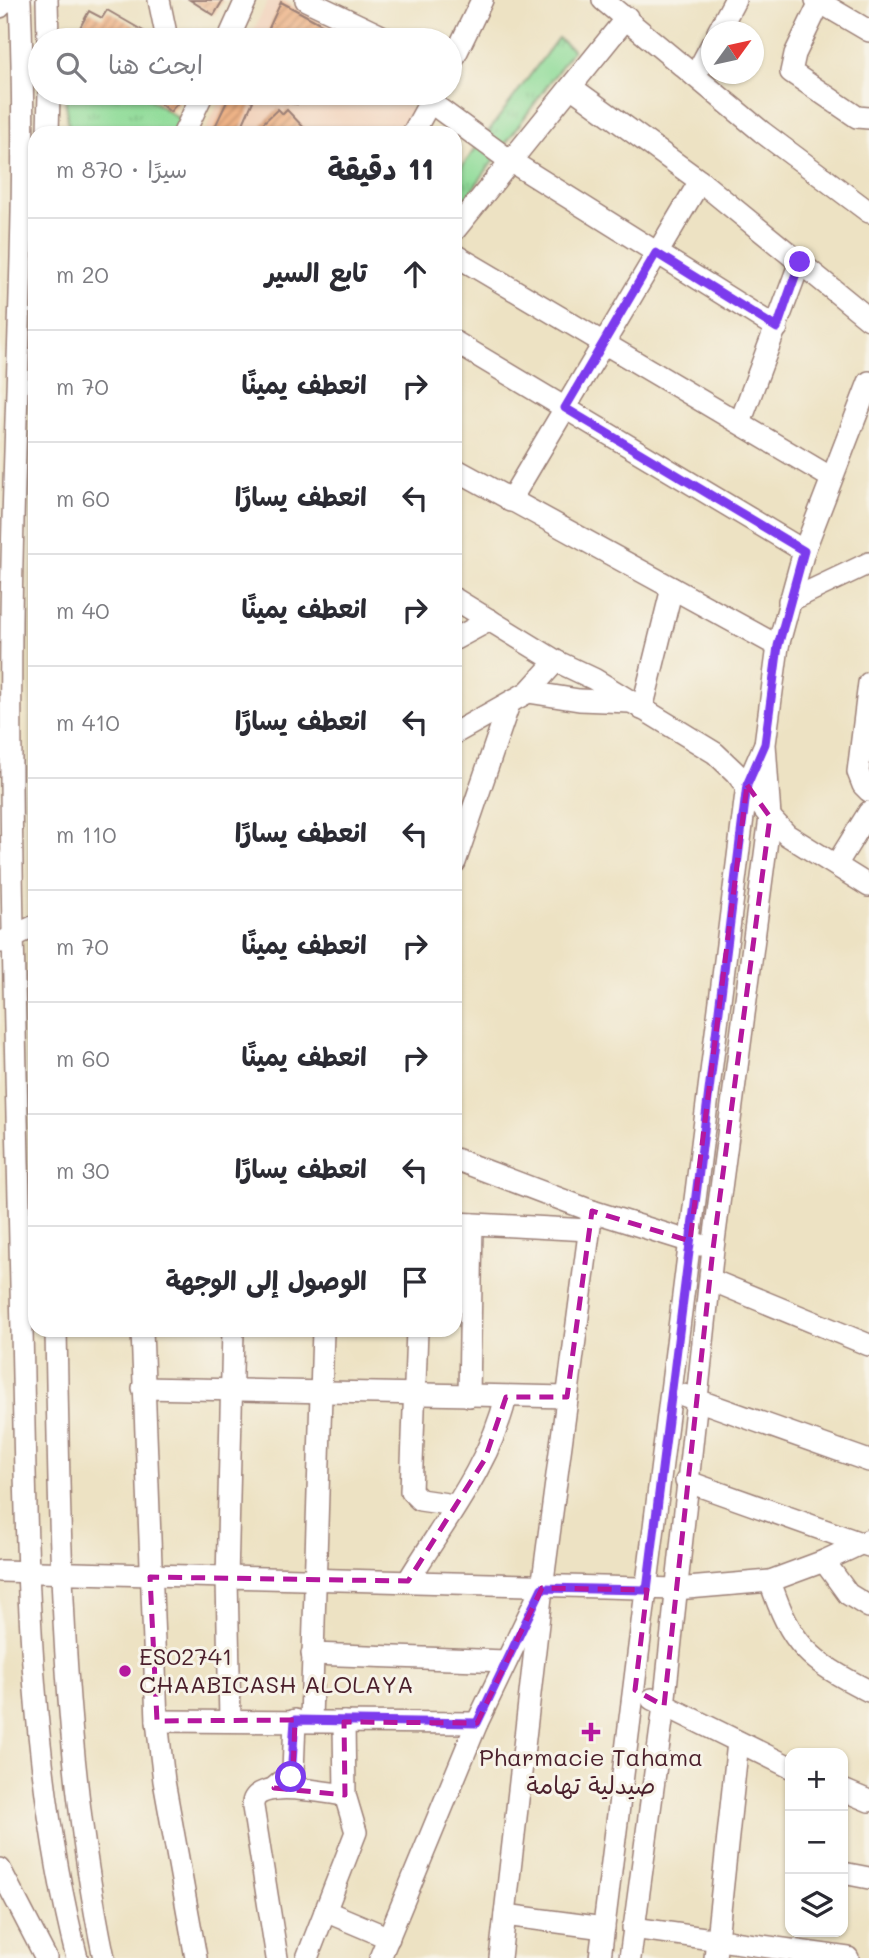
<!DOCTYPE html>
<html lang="ar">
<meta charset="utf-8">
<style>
:root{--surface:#fff;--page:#f7f7f7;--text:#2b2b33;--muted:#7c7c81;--line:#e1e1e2}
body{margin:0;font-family:Mali,"Playpen Sans Arabic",sans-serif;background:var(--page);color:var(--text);direction:rtl}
.controls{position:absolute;right:21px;bottom:21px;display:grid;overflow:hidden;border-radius:14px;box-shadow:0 2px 5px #0004}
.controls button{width:63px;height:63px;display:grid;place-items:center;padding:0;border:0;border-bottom:2px solid var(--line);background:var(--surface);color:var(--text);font:35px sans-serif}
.compass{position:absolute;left:701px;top:21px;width:63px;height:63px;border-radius:50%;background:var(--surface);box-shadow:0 2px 5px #0004;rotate:57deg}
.stop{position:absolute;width:21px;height:21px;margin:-16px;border:5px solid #7c3aed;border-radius:50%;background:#fff}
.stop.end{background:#7c3aed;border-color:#fff;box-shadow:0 2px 7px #0008}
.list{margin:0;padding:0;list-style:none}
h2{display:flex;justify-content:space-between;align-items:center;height:91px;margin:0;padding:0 28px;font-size:30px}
h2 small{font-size:23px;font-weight:400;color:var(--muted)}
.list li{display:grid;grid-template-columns:46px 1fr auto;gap:21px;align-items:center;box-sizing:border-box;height:112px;padding:0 28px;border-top:2px solid var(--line)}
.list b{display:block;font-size:26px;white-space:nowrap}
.list em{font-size:23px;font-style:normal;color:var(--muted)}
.icon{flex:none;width:38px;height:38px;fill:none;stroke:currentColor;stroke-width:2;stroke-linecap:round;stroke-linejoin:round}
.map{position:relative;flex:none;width:869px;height:1958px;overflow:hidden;direction:ltr}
.search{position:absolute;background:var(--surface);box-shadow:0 2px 5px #0004;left:28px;top:28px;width:434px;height:77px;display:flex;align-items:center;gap:18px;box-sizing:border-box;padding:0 24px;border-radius:38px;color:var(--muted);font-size:26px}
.panel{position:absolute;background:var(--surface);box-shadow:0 2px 5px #0004;left:28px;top:126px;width:434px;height:1211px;border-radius:21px;direction:rtl}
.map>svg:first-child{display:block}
.built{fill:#f2d4be}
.grass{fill:url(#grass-tufts);stroke:#6d7e62;stroke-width:2}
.building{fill:url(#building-hatch)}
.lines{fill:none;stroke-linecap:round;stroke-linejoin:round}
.minor-casing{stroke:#9c8077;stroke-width:24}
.minor{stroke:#fff;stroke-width:21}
.route{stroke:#7c3aed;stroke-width:9}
.marked{fill:none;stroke:#b5179e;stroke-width:5;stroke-dasharray:14 9;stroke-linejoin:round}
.poi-dot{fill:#b5179e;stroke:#f7f3e8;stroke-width:2.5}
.labels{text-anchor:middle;stroke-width:6;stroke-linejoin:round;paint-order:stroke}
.poi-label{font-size:24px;fill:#4a1f2b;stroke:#f7f3e8;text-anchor:start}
</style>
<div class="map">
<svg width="869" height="1958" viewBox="0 0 869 1958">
<defs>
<pattern id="grass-tufts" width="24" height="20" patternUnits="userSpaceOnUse" patternTransform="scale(1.75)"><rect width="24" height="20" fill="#90dc99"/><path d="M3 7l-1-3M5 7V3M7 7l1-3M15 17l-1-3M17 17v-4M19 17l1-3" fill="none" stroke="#7ebc84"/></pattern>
<pattern id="building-hatch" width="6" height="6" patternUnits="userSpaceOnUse" patternTransform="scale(1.75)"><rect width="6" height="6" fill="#eeb387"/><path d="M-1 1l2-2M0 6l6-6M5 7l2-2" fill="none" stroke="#c3916f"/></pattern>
</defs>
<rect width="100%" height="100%" fill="#f7f3e8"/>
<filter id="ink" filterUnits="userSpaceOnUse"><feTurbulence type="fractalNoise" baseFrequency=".0143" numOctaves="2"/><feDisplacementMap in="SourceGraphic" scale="14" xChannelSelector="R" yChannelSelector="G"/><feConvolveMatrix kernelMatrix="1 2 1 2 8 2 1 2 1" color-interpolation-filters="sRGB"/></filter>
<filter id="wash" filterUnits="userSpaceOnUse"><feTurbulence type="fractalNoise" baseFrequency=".00686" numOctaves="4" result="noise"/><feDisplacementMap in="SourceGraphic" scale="28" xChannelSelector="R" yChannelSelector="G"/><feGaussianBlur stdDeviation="1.57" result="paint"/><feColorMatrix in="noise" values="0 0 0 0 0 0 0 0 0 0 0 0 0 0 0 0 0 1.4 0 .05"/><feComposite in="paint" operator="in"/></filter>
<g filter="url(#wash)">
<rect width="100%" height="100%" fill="#ede2c3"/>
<g class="built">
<polygon points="268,0 283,0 358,40 249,40"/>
<polygon points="224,93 397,93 412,110 400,133 204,133"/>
</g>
<g class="grass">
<polygon points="558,38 573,50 455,214 455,176"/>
<polygon points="65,93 141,93 182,121 175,133 78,133 68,125"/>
</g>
<g id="blocks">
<g class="building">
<polygon points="190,0 223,0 214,15"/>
<polygon points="281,2 351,40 316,40 303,34 299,38 268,30"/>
<polygon points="107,10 147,33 143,40 94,40 78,31 89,11 102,18"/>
<polygon points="148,93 186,93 170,112"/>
<polygon points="231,93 253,101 239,133 212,133"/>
<polygon points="270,93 299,93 297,104 269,100"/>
<polygon points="278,109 283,114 287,110 309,133 271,133 262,124"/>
</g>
</g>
</g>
<g filter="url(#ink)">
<use href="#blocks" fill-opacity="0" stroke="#9c8077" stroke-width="2"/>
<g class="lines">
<defs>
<g id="minor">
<path d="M20,0c9,207 -7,414 -9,621 -2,237 6,473 11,710 5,209 3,423 55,627"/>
<polyline points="47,0 48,40"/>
<polyline points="159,0 165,29"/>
<polyline points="306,0 390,40"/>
<polyline points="603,0 762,132 869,212"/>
<polyline points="816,0 869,31"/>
<polyline points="820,2 795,54 791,72 857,117 869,118"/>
<polyline points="0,7 5,0"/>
<polyline points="718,32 735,0"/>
<polyline points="228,40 246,0"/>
<polyline points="450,66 482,0"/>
<polyline points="695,76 712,44"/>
<polyline points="571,87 700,181 869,319"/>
<polyline points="430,102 509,160 777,328"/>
<polyline points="48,133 49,93"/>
<polyline points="184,133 203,93"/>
<polyline points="413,133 435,93"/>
<polyline points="455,230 627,17"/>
<polyline points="455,255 830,477"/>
<polyline points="455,342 804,551"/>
<polyline points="740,423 800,262"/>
<polyline points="455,469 778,646"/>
<polyline points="510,501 700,181"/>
<polyline points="455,599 556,661 594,679 715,753 736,773 770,817 787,835 869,886"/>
<polyline points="789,601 869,563"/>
<polyline points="455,639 490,620"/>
<polyline points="869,683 858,772 863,785 869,791"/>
<polyline points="528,692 579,700 630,702"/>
<polyline points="642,709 672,588"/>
<polyline points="455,733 528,692 556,661"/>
<polyline points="455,862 509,704"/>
<polyline points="836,865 869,812"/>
<polyline points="2,942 35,926"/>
<polyline points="455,1159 592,1211 701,1245"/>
<polyline points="455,1223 589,1230"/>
<polyline points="711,1280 869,1345"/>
<path d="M56,1330c4,210 5,421 48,628"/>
<polyline points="142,1330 157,1721 164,1781 196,1958"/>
<polyline points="417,1330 411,1491 420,1500 454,1505"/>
<polyline points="143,1388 567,1397"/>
<polyline points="683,1395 869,1461"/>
<polyline points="469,1396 472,1224"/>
<polyline points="686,1481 869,1546"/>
<polyline points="824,1561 848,1594 869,1607"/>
<polyline points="0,1571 676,1589 770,1581 824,1561 869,1540"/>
<path d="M408,1581c36,-59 82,-116 98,-184"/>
<path d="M770,1581c21,64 39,80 99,110"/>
<polyline points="312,1654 506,1661"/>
<polyline points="652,1699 790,1767"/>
<polyline points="230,1720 227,1580 233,1330"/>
<polyline points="311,1720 323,1330"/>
<polyline points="157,1721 477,1723"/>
<polyline points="274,1788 293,1772 295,1720"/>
<polyline points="843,1790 869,1801"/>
<polyline points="0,1869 46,1958"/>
<polyline points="843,1873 869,1878"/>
<polyline points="325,1911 389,1938"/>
<polyline points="505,1915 604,1928"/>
<polyline points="633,1928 848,1958"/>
<path d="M277,1958l-24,-151c-3,-31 72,-14 92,-12"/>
<polyline points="307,1958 356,1832 345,1795 344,1722"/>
<polyline points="380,1958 477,1723 535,1602"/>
<polyline points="500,1958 542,1588 592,1211"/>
<polyline points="600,1958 747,785 764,746"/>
<polyline points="630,1958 664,1706 713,1249 770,817 765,744 778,646 804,551 869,382"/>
<polyline points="715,1958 738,1742"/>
</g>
</defs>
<use href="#minor" class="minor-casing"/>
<use href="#minor" class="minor"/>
</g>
</g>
<g class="lines" filter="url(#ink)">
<polyline class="route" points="291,1777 295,1720 477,1723 542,1588 647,1590 747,785 765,744 778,646 804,551 565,408 656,253 777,328 800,262"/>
</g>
<path class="marked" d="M747,785l23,32 -57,432 -49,457 -29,-16 12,-100 -105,-2 -65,135 -133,-1 1,73 -71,-7 19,-16 2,-52 -138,1 -7,-144 258,4 77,-122 21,-62h61l25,-186 98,30z"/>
<g class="poi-dot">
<circle cx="125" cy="1671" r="7"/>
<path d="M587.5 1721.5h7v7h7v7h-7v7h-7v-7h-7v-7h7z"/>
</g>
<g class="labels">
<g class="poi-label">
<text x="139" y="1665">ES02741<tspan x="139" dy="28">CHAABICASH ALOLAYA</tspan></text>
<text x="591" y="1766" text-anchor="middle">Pharmacie Tahama<tspan x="591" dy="28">صيدلية تهامة</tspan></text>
</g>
</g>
</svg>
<div class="controls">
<button>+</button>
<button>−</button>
<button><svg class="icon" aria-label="layers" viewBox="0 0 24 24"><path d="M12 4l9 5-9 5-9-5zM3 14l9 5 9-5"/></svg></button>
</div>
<svg class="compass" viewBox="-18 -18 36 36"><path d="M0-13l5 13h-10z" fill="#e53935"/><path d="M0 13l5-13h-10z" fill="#7c7c81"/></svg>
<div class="stop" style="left:291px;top:1777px"></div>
<div class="stop end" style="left:800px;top:262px"></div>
<div class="search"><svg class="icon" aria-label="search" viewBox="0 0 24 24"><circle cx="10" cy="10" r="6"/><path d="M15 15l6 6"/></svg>ابحث هنا</div>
<section class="panel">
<h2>11 دقيقة<small>سيرًا · 870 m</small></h2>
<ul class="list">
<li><svg class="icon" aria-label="ahead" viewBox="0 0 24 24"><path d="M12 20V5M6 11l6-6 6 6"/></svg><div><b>تابع السير</b></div><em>20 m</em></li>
<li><svg class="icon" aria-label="right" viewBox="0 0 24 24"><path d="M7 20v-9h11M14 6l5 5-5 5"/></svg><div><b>انعطف يمينًا</b></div><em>70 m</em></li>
<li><svg class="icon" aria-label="left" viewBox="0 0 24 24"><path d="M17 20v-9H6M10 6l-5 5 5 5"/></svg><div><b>انعطف يسارًا</b></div><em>60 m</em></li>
<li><svg class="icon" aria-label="right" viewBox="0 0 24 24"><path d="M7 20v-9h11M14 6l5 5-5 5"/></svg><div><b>انعطف يمينًا</b></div><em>40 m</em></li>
<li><svg class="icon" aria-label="left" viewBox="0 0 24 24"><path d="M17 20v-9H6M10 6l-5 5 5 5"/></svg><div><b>انعطف يسارًا</b></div><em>410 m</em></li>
<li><svg class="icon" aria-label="left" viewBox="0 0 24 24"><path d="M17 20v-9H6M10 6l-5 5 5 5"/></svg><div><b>انعطف يسارًا</b></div><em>110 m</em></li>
<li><svg class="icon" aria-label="right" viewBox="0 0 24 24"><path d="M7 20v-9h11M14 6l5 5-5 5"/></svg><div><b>انعطف يمينًا</b></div><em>70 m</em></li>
<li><svg class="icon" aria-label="right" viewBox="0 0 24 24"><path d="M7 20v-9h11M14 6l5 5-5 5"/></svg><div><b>انعطف يمينًا</b></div><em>60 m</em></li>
<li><svg class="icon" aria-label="left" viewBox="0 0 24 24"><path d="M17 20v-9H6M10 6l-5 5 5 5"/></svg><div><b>انعطف يسارًا</b></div><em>30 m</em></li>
<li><svg class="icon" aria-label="arrive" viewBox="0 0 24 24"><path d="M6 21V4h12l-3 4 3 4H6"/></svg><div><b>الوصول إلى الوجهة</b></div></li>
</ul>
</section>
</div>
